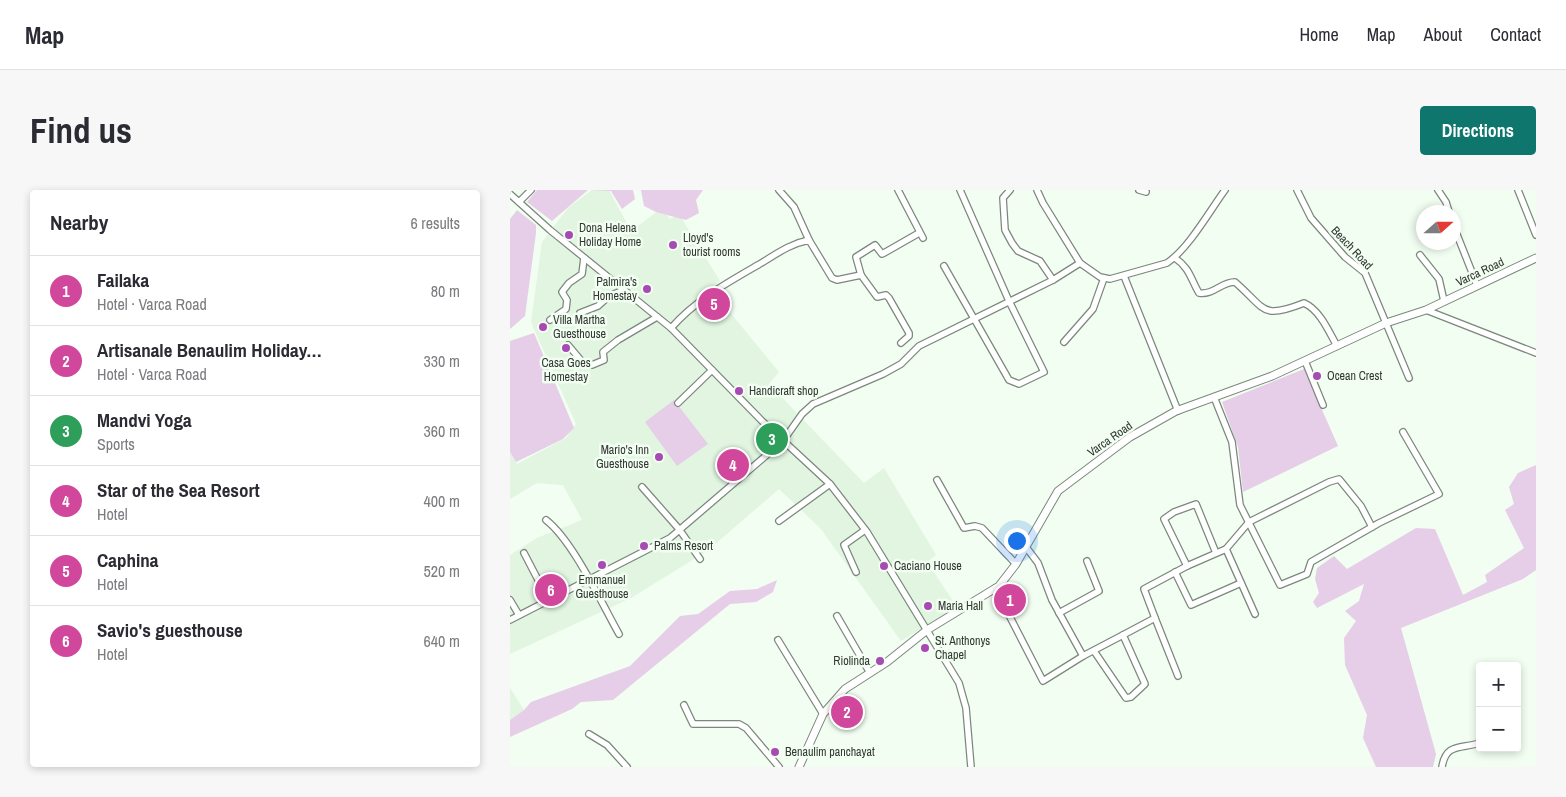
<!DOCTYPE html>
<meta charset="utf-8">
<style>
:root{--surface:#fff;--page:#f7f7f7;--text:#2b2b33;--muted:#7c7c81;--line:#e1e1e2;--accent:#0f766e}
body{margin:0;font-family:"Archivo Narrow",sans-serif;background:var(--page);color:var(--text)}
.controls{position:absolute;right:15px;bottom:15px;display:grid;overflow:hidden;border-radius:5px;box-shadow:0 2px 8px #0003}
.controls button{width:45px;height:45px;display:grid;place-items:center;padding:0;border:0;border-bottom:1px solid var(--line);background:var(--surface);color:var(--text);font:25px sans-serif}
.compass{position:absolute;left:906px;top:15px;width:45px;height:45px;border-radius:50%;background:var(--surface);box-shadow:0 2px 8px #0003;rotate:69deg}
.you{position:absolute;left:506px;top:350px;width:18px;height:18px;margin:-12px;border:4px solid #fff;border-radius:50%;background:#1a73e8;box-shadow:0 0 0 8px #1a73e833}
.badge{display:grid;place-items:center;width:32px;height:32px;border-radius:50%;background:var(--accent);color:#fff;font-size:16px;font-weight:700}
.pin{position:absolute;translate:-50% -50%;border:2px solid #fff;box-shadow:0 1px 5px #0006}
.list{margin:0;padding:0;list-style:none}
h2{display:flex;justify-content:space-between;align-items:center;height:65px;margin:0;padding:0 20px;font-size:21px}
h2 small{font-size:16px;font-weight:400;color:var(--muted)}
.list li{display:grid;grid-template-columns:32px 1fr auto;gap:15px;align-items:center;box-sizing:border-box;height:70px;padding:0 20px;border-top:1px solid var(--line)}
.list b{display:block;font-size:19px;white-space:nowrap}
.list p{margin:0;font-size:16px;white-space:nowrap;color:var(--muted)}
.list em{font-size:16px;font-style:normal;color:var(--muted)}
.map{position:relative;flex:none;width:1026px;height:577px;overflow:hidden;border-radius:5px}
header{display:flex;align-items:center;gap:30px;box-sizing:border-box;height:70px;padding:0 25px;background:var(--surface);border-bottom:1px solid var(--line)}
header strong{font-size:24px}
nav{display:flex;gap:28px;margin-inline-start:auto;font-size:18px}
.intro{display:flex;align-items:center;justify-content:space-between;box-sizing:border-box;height:120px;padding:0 30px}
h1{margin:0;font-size:35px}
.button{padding:12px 22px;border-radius:5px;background:var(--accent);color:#fff;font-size:18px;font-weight:700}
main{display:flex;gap:30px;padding:0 30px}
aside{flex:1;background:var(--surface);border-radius:5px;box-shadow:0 2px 8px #0003}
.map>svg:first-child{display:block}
.built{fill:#e1f5e1}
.green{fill:#e6cde8}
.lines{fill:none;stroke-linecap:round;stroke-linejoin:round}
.minor-casing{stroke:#7b887c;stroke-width:8}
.major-casing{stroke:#7b887c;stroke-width:9}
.minor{stroke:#fff;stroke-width:5.5}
.major{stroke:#fff;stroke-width:7}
.poi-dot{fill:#a84ab4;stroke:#f1fef1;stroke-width:2}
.labels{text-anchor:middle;stroke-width:5;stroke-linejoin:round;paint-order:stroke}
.poi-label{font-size:12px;fill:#323732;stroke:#f1fef1;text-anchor:start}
.street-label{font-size:12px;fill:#323732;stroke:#f1fef1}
</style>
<header>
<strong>Map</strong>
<nav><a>Home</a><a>Map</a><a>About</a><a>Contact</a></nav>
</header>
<div class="intro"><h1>Find us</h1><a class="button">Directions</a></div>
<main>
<aside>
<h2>Nearby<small>6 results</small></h2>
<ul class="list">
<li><span class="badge" style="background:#d1479c">1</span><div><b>Failaka</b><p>Hotel · Varca Road</p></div><em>80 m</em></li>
<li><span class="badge" style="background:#d1479c">2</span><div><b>Artisanale Benaulim Holiday…</b><p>Hotel · Varca Road</p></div><em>330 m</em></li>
<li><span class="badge" style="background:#2e9e5b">3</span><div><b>Mandvi Yoga</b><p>Sports</p></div><em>360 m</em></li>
<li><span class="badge" style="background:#d1479c">4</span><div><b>Star of the Sea Resort</b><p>Hotel</p></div><em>400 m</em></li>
<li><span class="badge" style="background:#d1479c">5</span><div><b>Caphina</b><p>Hotel</p></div><em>520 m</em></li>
<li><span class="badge" style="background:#d1479c">6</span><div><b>Savio's guesthouse</b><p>Hotel</p></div><em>640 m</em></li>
</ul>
</aside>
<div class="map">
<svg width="1026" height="577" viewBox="0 0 1026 577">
<rect width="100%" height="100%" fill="#f1fef1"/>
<g class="built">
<polygon points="82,0 99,0 121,41 152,18 160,29 169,24 210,91 200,98 269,182 259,194 354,293 374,278 426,365 417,372 447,417 391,451 311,339 269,299 197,361 121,408 0,464 0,365 27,348 72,330 53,295 27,293 0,309 0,262 7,274 56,248 66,234 21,132 32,52 58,18"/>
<polygon points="0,498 14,520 0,530"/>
</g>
<g class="green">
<polygon points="27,0 78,0 42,31 17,12"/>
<polygon points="81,0 123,0 125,9 112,19 101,1"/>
<polygon points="131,0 193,0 186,10 189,23 176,30 146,22 134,16"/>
<polygon points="7,20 26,35 26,43 15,126 0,139 0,29"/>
<polygon points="24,143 64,238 53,249 6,272 0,262 0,151"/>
<polygon points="794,179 828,256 733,302 728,257 712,212"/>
<polygon points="164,210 198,254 167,276 135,232"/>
<polygon points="1026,275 1026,380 1013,389 891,438 926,564 923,577 866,577 853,548 857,525 835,475 834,448 846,431 835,421 849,411 854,394 807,418 803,412 809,403 805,389 807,378 824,366 837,379 906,338 925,339 953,405 977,392 975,385 1014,358 995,320 1004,314 999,297 1008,283"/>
<polygon points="267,390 263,402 246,412 220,414 103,510 71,512 62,519 0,547 0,530 14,520 21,512 120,476 170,426 188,424 220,401 247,399"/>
</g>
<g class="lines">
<defs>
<g id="minor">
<polyline points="269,0 284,17 299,50"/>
<polyline points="388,0 413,48"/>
<polyline points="500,0 493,8 495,40 502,53 508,61 530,71 543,90"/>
<polyline points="527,0 533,13 570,73"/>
<polyline points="629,0 636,2"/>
<polyline points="787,0 801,28 835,67 855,83 899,188"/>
<polyline points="928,0 936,12 939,22"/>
<polyline points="1008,0 1026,45"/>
<polyline points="0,4 40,40 161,138 252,231 320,294 357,342 449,493 456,518 461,577"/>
<polyline points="9,12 21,0"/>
<polyline points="944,37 967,95"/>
<polyline points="910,65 929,89 934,111"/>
<path d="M665,68c15,10 16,22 24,35 15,2 22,-11 36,-11 31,27 26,38 69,21 16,7 25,29 33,43"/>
<polyline points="434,76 499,190 509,194 534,182 499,111 450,0"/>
<polyline points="351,85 346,67 365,55 372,64 374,63 409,43"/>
<polyline points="614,86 668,221"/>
<polyline points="916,120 1026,163"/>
<polyline points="70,123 88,116 99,106 114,100"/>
<polyline points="40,130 56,119 57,110 52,102 59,93 72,84 74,68"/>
<path d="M161,138c25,-28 54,-44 87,-63 17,-10 31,-21 51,-25l23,38 5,2 24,-5 16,22 9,-2 3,3 20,35v3l-8,7"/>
<polyline points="554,152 583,119 594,88"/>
<polyline points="58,155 74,174 82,175 94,170 93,162 108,150 147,127"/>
<polyline points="795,171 813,215"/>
<polyline points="704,207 722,252 730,315 770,395 797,384 801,372 869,333 929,304 893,242"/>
<polyline points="168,213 202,180"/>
<polyline points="427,290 454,338 465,336 472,338 506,374"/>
<polyline points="132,297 169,339 190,369"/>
<path d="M36,330c27,21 55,82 73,114"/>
<polyline points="269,331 320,294"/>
<polyline points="516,357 528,373 542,410 573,466 613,445"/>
<polyline points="716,359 739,332 819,292 829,289 851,316 862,337"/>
<polyline points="14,363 38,409"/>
<polyline points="706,363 686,314 664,322 654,329 677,376 716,359 745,424"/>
<polyline points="346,382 334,355 355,340"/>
<polyline points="665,382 681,415 731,393"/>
<polyline points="485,398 533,491 573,466"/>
<polyline points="0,410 9,425"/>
<polyline points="549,423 589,401 577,371"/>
<polyline points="327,426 360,483"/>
<polyline points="645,428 668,486"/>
<path d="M0,430l160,-82 113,-97 19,-27 11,-10 70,-30 18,-10 18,-18 134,-66 27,-17 20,14 10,2 57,-16c22,-15 42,-51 58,-73"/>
<polyline points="268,450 313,524"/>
<polyline points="584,461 616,508 621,507 635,494 613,445 645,428 634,399 677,376"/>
<polyline points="174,515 183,534 229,534 236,538 269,577"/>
<polyline points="79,544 97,555 117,577"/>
<path d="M932,577c4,-24 18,-18 38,-24"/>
</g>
<polyline id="major" points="289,577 313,524 335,499 377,472 417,440 489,396 506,374 548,301 620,247 666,221 762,186 876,133 916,120 1026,68"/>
</defs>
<use href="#minor" class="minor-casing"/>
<use href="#major" class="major-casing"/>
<use href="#minor" class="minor"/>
<use href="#major" class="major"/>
</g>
<g class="poi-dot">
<circle cx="59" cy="45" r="5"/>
<circle cx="163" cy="55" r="5"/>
<circle cx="137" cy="99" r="5"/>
<circle cx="33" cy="137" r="5"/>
<circle cx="56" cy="158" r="5"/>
<circle cx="807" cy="186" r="5"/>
<circle cx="229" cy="201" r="5"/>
<circle cx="149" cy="267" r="5"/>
<circle cx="134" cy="356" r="5"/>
<circle cx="92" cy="375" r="5"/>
<circle cx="374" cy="376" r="5"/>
<circle cx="418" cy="416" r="5"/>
<circle cx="415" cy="458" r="5"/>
<circle cx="370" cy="471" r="5"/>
<circle cx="265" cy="562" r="5"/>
</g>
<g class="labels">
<g class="poi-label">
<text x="69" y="42">Dona Helena<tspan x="69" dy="14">Holiday Home</tspan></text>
<text x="173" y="52">Lloyd's<tspan x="173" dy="14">tourist rooms</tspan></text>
<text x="127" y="96" text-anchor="end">Palmira's<tspan x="127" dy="14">Homestay</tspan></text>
<text x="43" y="134">Villa Martha<tspan x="43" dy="14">Guesthouse</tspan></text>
<text x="56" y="177" text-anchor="middle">Casa Goes<tspan x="56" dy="14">Homestay</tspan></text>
<text x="817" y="190">Ocean Crest</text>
<text x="239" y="205">Handicraft shop</text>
<text x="139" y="264" text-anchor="end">Mario's Inn<tspan x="139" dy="14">Guesthouse</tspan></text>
<text x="144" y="360">Palms Resort</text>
<text x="384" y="380">Caciano House</text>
<text x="92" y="394" text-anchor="middle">Emmanuel<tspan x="92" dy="14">Guesthouse</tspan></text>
<text x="428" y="420">Maria Hall</text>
<text x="425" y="455">St. Anthonys<tspan x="425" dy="14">Chapel</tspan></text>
<text x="360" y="475" text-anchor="end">Riolinda</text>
<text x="275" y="566">Benaulim panchayat</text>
</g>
<g class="street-label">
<text transform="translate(842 58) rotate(47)" y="4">Beach Road</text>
<text transform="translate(970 82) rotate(-25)" y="4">Varca Road</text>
<text transform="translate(600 249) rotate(-35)" y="4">Varca Road</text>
</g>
</g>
</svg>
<div class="controls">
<button>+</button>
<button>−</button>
</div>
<svg class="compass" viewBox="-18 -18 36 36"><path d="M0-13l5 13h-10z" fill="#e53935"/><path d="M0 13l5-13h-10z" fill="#7c7c81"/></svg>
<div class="you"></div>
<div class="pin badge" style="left:500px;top:410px;background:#d1479c">1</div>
<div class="pin badge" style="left:337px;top:522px;background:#d1479c">2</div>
<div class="pin badge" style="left:262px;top:249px;background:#2e9e5b">3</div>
<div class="pin badge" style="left:223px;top:275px;background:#d1479c">4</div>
<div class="pin badge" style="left:204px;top:114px;background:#d1479c">5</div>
<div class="pin badge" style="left:41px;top:400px;background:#d1479c">6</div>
</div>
</main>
